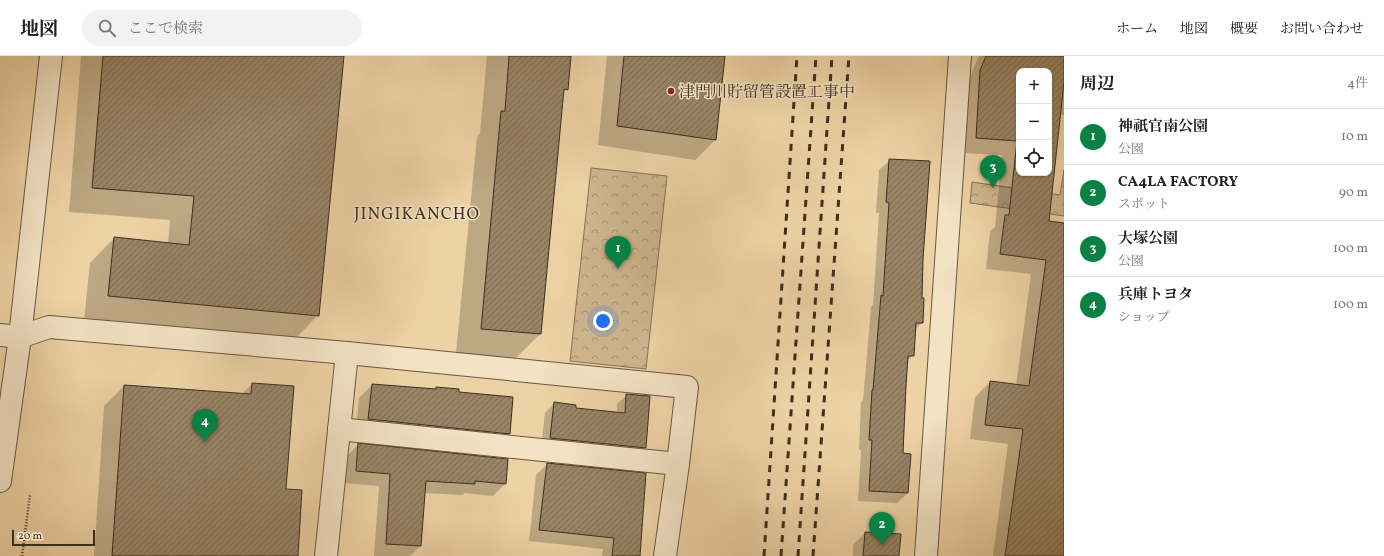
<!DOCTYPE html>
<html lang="ja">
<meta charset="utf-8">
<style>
:root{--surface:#fff;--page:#f2f2f2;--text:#222;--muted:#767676;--line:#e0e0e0;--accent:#0b8043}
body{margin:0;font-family:Vollkorn,"Noto Serif JP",serif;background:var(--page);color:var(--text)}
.controls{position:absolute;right:12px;top:12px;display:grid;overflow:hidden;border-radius:8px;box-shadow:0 1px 3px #0004}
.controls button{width:36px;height:36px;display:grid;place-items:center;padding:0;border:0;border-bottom:1px solid var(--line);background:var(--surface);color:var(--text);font:20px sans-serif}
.scale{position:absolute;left:12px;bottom:10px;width:83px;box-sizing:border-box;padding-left:4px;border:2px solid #3b2f20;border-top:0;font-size:11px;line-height:14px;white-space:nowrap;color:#3b2f20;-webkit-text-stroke:3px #f3e2c4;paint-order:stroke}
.you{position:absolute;left:603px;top:265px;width:14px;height:14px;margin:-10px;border:3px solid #fff;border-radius:50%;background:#1a73e8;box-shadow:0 0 0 6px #1a73e833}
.badge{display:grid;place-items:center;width:26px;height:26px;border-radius:50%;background:var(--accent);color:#fff;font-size:13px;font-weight:700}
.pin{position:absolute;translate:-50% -33px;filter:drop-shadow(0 1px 2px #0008)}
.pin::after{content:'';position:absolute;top:21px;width:14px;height:12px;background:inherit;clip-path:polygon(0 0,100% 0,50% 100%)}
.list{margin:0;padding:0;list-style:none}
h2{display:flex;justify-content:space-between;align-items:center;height:52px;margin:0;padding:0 16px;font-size:17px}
h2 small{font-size:13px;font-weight:400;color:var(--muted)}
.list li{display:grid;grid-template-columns:26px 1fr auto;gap:12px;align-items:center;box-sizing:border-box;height:56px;padding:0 16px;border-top:1px solid var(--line)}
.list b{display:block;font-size:15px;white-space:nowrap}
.list p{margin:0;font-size:13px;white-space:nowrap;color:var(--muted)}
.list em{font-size:13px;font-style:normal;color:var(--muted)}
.icon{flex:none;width:22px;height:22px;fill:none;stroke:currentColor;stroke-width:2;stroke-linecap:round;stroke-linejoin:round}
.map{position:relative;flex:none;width:1064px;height:500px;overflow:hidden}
header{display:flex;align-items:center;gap:24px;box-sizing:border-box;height:56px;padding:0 20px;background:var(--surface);border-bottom:1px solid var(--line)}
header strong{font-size:19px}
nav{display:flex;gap:22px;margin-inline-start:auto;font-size:14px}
.search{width:280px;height:36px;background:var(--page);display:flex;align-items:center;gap:10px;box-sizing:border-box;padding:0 14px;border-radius:22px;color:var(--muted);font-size:15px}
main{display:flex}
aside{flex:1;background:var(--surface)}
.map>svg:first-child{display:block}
.park{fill:url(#park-crowns);stroke:#857257}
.shadow{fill:#0003;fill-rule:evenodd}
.building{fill:url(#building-hatch);stroke:#3b2f20;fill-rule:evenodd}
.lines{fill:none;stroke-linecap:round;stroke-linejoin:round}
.minor-casing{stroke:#685841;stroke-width:24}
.tertiary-casing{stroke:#685841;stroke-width:24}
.path{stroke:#3b2f20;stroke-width:2.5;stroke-dasharray:1 2;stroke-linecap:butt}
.minor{stroke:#f3e2c4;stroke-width:22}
.tertiary{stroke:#f3e2c4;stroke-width:22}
.rail{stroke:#3b2f20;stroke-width:3;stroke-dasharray:7 7;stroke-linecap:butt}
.poi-dot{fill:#8f2418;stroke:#f3e2c4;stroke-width:1.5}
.labels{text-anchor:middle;stroke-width:3;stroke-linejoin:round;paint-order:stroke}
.poi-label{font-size:16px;fill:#3b2f20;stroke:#f3e2c4;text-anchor:start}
.neighbourhood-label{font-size:17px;letter-spacing:1px;fill:#3b2f20;stroke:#f3e2c4}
</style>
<header>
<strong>地図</strong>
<div class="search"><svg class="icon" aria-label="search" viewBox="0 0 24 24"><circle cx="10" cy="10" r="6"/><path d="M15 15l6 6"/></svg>ここで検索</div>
<nav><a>ホーム</a><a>地図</a><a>概要</a><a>お問い合わせ</a></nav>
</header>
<main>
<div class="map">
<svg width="1064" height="500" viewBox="0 0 1064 500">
<defs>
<pattern id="park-crowns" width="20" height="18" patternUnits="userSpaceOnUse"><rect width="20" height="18" fill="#cfb68e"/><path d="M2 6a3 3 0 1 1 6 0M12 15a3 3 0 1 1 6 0" fill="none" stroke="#a99474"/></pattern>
<pattern id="building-hatch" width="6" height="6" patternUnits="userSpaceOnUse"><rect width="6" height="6" fill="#988465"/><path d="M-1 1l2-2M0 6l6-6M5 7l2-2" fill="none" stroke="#7d6c53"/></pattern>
</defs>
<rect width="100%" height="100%" fill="#edd2a5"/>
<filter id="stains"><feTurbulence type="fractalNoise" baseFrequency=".005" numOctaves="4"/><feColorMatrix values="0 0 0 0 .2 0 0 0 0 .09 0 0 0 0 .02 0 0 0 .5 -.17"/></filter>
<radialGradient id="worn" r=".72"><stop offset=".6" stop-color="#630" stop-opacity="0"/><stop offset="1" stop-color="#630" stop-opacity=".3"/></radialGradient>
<g class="park">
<polygon points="591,112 667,120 646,313 570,305"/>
<polygon points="1064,114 1064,160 970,147 972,126 1060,139"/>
</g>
<g class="shadow">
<polygon points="81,0 343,0 318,259 294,284 84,264 90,207 114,182 168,188 170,164 69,156"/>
<polygon points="487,0 570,0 567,33 563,37 540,278 515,303 456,297 477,81 480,77"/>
<polygon points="607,0 724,0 715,84 695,104 598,89"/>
<path d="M979,0h79l6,3v56l-5,-1 -11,107 16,3v332h-71l15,-112 -38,-5 5,-42 15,-15 26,4 15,-112 -45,-5 4,-38 5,-4 7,-72 -41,-2 5,-67zM1019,15h30v102h-30z"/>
<polygon points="890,104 922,203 922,267 914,274 913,299 907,305 901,398 908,437 897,447 858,445 861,394 859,394 861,346 863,344 871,251 873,249 879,157 876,157 879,114"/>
<polygon points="252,328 285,434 297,500 94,500 104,350 124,330 242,338"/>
<polygon points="372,329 435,334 437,332 458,337 509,378 496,391 356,376 359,342"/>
<polygon points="627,339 645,392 635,401 541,392 545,357 554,347 575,353 617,357 617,348"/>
<polygon points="358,389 505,428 493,440 465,437 462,439 424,437 420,490 410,500 374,500 379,430 344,427 346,401"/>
<polygon points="547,408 639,500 602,500 603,493 529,485 536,419"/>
<polygon points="865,477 898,500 853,500 853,489"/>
</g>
<g class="building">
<polygon points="103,0 344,0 319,260 108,240 114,181 189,189 194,140 92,132"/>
<polygon points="509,0 571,0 568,34 564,33 541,278 481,273 501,55 505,55"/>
<polygon points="624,0 725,0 716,84 617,70"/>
<path d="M986,0h78v26l-15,139 15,2v333h-59l18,-127 -38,-4 5,-44 39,5 17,-126 -46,-6 5,-39h4l8,-74 -41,-3 4,-68zM1019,15h30v102h-30z"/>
<polygon points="889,103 930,105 923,203 922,242 924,242 923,267 916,267 914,300 908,300 906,330 903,397 911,398 908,437 869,435 872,384 869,384 872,334 873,334 881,239 883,240 889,147 886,146"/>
<polygon points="252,327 294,330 286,433 302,434 298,500 112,500 124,329 251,338"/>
<polygon points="372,328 436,333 436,331 459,333 459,336 513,341 510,378 368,363"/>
<polygon points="626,338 650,340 646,392 550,382 554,346 576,349 576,352 625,357"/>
<polygon points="358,387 508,403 506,428 475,425 475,428 426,425 421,490 386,488 390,418 356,415"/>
<polygon points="547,407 646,417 640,500 612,500 614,482 539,474"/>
<polygon points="865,476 901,478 899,500 863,500"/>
</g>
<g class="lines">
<defs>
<g id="minor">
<polyline points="339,373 678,408"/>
<polyline points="0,425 20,281 49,271 347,297 687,331 678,408 665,500"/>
<polyline points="326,500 347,297"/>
<polyline points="926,500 960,0"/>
</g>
<polyline id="tertiary" points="0,279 20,281 51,0"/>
</defs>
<use href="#minor" class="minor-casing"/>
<use href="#tertiary" class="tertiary-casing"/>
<polyline class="path" points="22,500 30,439"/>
<use href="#minor" class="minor"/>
<use href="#tertiary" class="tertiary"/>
<g class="rail">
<polyline points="764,500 797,0"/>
<polyline points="781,500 816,0"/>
<polyline points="798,500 832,0"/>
<polyline points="813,500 849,0"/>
</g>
</g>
<circle class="poi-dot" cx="671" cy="35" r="4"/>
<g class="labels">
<g class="poi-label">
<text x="679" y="41">津門川貯留管設置工事中</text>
</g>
<g class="neighbourhood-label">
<text x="417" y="163">JINGIKANCHO</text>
</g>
</g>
<rect width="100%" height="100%" filter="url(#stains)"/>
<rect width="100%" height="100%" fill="url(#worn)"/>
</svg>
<div class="controls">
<button>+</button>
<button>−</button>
<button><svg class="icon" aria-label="locate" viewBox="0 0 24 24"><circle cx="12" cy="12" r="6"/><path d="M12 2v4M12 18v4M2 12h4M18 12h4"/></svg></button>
</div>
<div class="scale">20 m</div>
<div class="you"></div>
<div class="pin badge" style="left:618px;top:213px">1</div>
<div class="pin badge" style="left:882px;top:489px">2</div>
<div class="pin badge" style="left:993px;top:132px">3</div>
<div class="pin badge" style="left:205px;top:386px">4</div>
</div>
<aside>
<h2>周辺<small>4件</small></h2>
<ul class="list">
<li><span class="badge">1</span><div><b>神祇官南公園</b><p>公園</p></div><em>10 m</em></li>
<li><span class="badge">2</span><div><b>CA4LA FACTORY</b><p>スポット</p></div><em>90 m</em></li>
<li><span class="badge">3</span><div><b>大塚公園</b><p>公園</p></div><em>100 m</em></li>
<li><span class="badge">4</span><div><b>兵庫トヨタ</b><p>ショップ</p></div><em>100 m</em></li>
</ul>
</aside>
</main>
